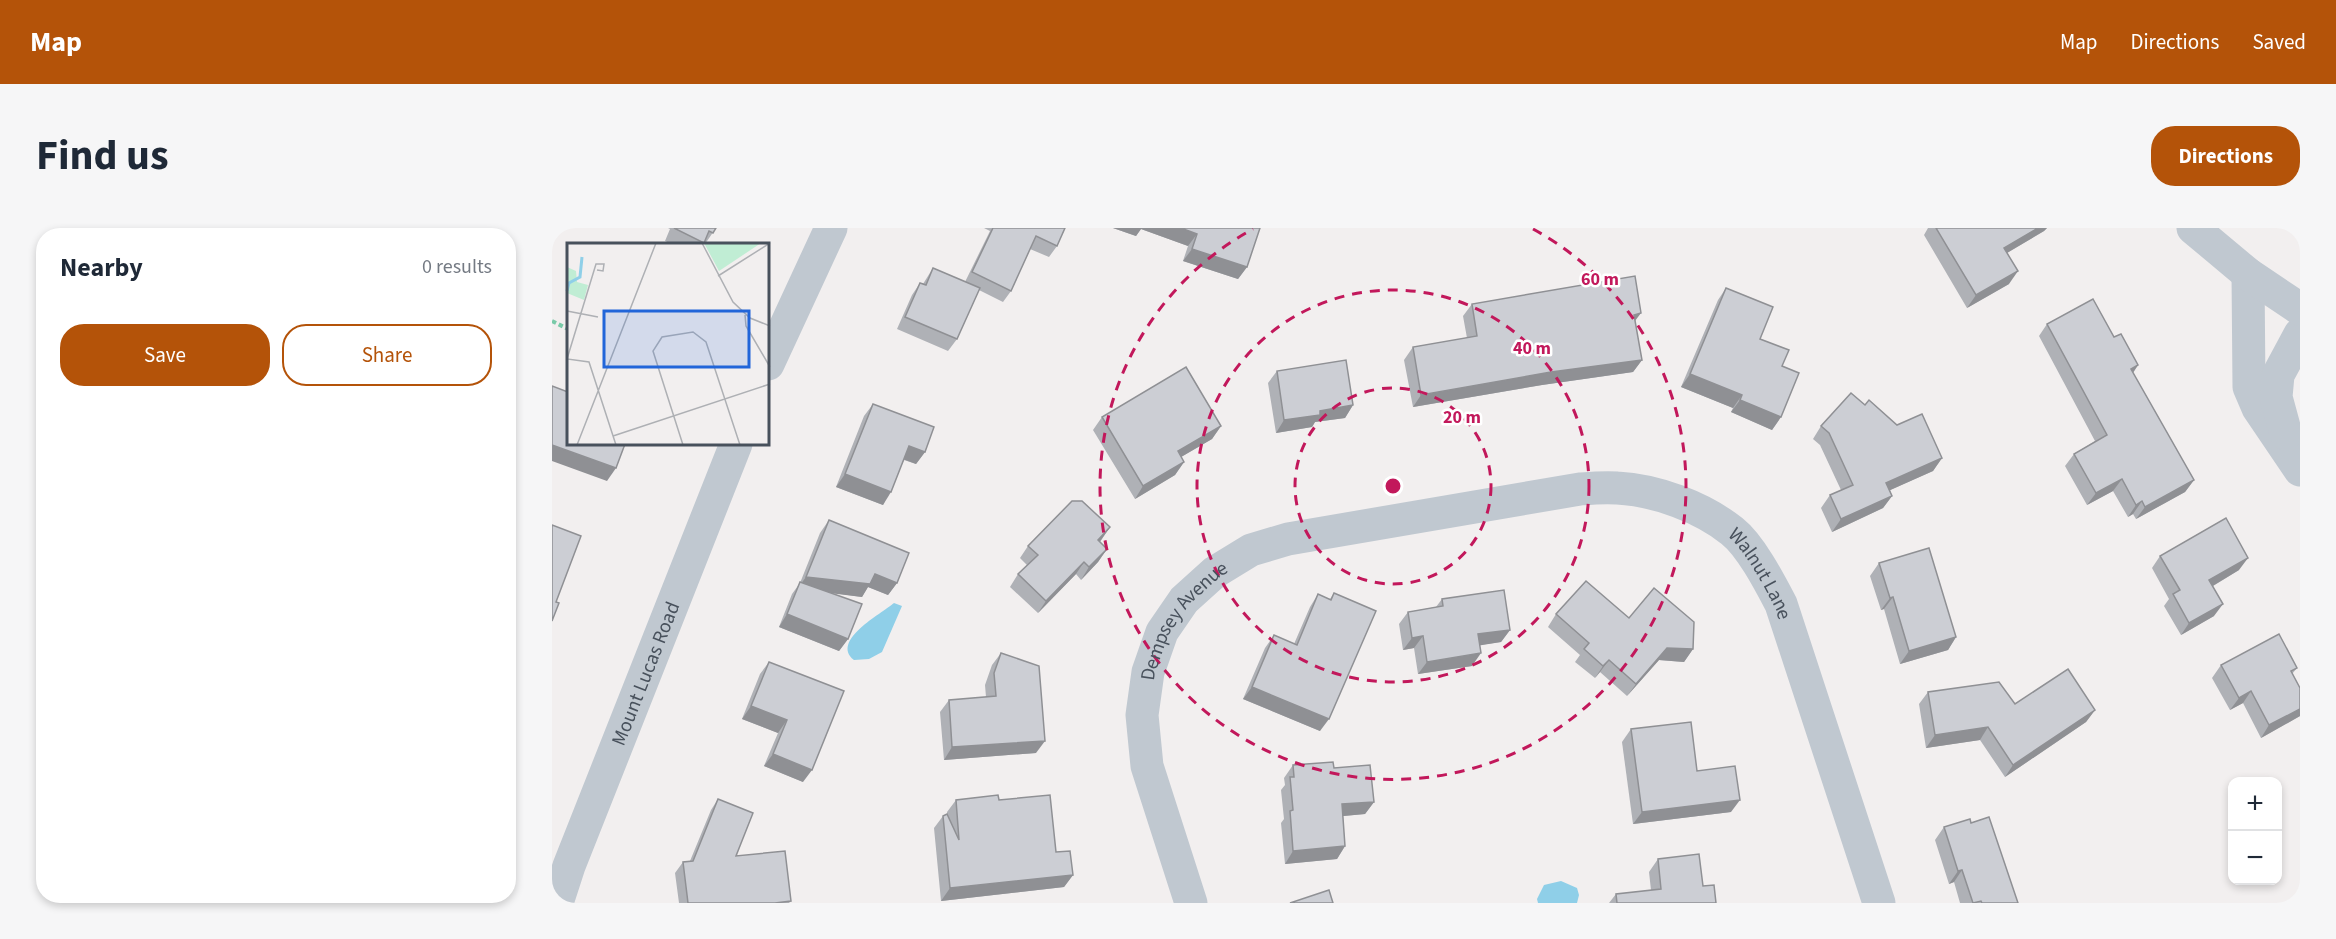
<!DOCTYPE html>
<meta charset="utf-8">
<style>
:root{--surface:#fff;--page:#f6f6f7;--text:#1f2937;--muted:#747a83;--line:#e0e1e3;--accent:#b45309}
body{margin:0;font-family:"Source Sans 3",sans-serif;background:var(--page);color:var(--text)}
.controls{position:absolute;right:18px;bottom:18px;display:grid;overflow:hidden;border-radius:12px;box-shadow:0 3px 9px #0003}
.controls button{width:54px;height:54px;display:grid;place-items:center;padding:0;border:0;border-bottom:2px solid var(--line);background:var(--surface);color:var(--text);font:30px sans-serif}
.list{margin:0;padding:0;list-style:none}
h2{display:flex;justify-content:space-between;align-items:center;height:78px;margin:0;padding:0 24px;font-size:26px}
h2 small{font-size:20px;font-weight:400;color:var(--muted)}
.actions{display:flex;gap:12px;padding:18px 24px}
.actions a{flex:1;padding:14px 0;border:2px solid var(--accent);border-radius:24px;text-align:center;font-size:21px;color:var(--accent)}
.actions .main{background:var(--accent);color:#fff}
.map{position:relative;flex:none;width:1748px;height:675px;overflow:hidden;border-radius:24px}
header{display:flex;align-items:center;gap:36px;box-sizing:border-box;height:84px;padding:0 30px;background:var(--accent);color:#fff}
header strong{font-size:28px}
nav{display:flex;gap:33px;margin-inline-start:auto;font-size:21px}
.intro{display:flex;align-items:center;justify-content:space-between;box-sizing:border-box;height:144px;padding:0 36px}
h1{margin:0;font-size:42px}
.button{padding:15px 27px;border-radius:24px;background:var(--accent);color:#fff;font-size:21px;font-weight:700}
main{display:flex;gap:36px;padding:0 36px}
aside{flex:1;background:var(--surface);border-radius:24px;box-shadow:0 3px 9px #0003}
.map>svg:first-child{display:block}
.water{fill:#8fcfe8}
.lines{fill:none;stroke-linecap:round;stroke-linejoin:round}
.path{stroke:#79caa8;stroke-width:4;stroke-dasharray:4.5 3;stroke-linecap:butt}
.minor{stroke:#c0c8d0;stroke-width:33}
.tertiary{stroke:#c0c8d0;stroke-width:33}
.wall{fill:#afb1b6}
.shaded-wall{fill:#8f9094}
.building{fill:#ccced4;stroke:#8f9094;stroke-width:1.5}
.ring{fill:none;stroke:#c2185b;stroke-width:3;stroke-dasharray:10 8}
.labels{text-anchor:middle;stroke-width:5;stroke-linejoin:round;paint-order:stroke}
.street-label{font-size:20px;fill:#48515c;stroke:#fff}
.inset-river{fill:none;stroke:#8fcfe8;stroke-width:3}
.inset-road{fill:none;stroke:#aeb0b4;stroke-width:1.5}
.view{fill:#2165d9;fill-opacity:0.15;stroke:#2165d9;stroke-width:3}
.inset-edge{fill:none;stroke:#48515c;stroke-width:3}
.centre{fill:#c2185b;stroke:#fff;stroke-width:3}
.ring-label{font-size:18px;text-anchor:middle;font-weight:bold;fill:#c2185b;stroke:#fff;stroke-width:5;stroke-linejoin:round;paint-order:stroke}
</style>
<header>
<strong>Map</strong>
<nav><a>Map</a><a>Directions</a><a>Saved</a></nav>
</header>
<div class="intro"><h1>Find us</h1><a class="button">Directions</a></div>
<main>
<aside>
<h2>Nearby<small>0 results</small></h2>
<ul class="list">
</ul>
<div class="actions"><a class="main">Save</a><a>Share</a></div>
</aside>
<div class="map">
<svg width="1748" height="675" viewBox="0 0 1748 675">
<rect width="100%" height="100%" fill="#f2efef"/>
<g class="water">
<path d="M342,375l8,3 -20,46 -13,7 -15,1c-24,-19 27,-46 40,-57z"/>
<polygon points="1009,653 1025,660 1027,667 1025,675 986,675 985,671 992,657"/>
</g>
<g class="lines">
<polyline class="path" points="0,93 16,101"/>
<g class="minor">
<polyline points="1696,46 1697,159 1706,180 1748,242"/>
<polyline points="1734,206 1724,169 1726,147 1748,106"/>
<path id="s1" d="M639,675l-44,-137 -5,-51 6,-43 14,-40 22,-32 31,-28 36,-22 37,-11 292,-50c13,-1 25,-2 37,-1 39,2 85,19 115,43 19,15 38,52 49,73l98,299"/>
</g>
<g class="tertiary">
<polyline points="1641,0 1696,46 1748,81"/>
<polyline points="216,136 279,0"/>
<path id="s2" d="M5,675l12,-37 167,-422"/>
</g>
</g>
<g class="wall">
<polygon points="116,0 164,0 153,16 120,16 113,13 118,1"/>
<polygon points="432,0 513,0 505,18 497,29 478,21 459,63 451,74 427,62 405,111 396,123 345,101 360,67 368,55 371,56 381,40 413,54 438,3"/>
<polygon points="561,0 708,0 695,39 686,51 631,33 636,18 589,1 584,8"/>
<polygon points="1376,0 1495,0 1492,3 1455,25 1457,56 1415,80 1372,7"/>
<polygon points="1174,60 1208,111 1230,138 1229,189 1220,202 1179,184 1181,180 1129,159 1166,72"/>
<polygon points="920,76 1083,94 1090,132 1081,144 990,157 861,179 852,132 861,119 915,110 911,88"/>
<polygon points="1495,96 1562,109 1586,137 1581,145 1642,252 1633,264 1584,291 1581,286 1576,289 1561,263 1535,277 1513,238 1522,226 1543,213 1487,108"/>
<polygon points="725,143 801,177 793,190 763,194 760,199 724,205 716,155"/>
<polygon points="321,176 373,224 364,236 352,232 331,277 284,259 312,188"/>
<polygon points="1313,177 1345,197 1390,230 1381,243 1338,262 1340,268 1331,280 1280,304 1269,280 1278,267 1289,262 1268,217 1261,211 1269,198"/>
<polygon points="550,189 669,198 660,211 629,229 632,234 623,247 583,271 541,202"/>
<polygon points="277,292 345,355 336,367 316,359 310,369 281,365 296,411 287,423 227,399 240,366 248,355 268,305"/>
<polygon points="558,299 548,314 555,321 546,334 529,352 524,346 486,385 458,359 466,346 475,337 468,330 476,318"/>
<polygon points="1608,328 1687,342 1661,358 1662,388 1629,407 1612,378 1617,371 1600,340"/>
<polygon points="1327,335 1404,409 1396,422 1348,436 1332,381 1329,382 1318,348"/>
<polygon points="782,365 768,503 691,471 713,420 722,407 742,416 758,379 766,366 778,371"/>
<polygon points="890,371 958,402 949,414 928,417 920,438 866,446 862,420 851,422 847,396 856,384 884,379"/>
<polygon points="1004,386 1077,390 1141,421 1132,434 1107,432 1075,468 1048,444 1043,450 1023,434 1028,427 996,399"/>
<polygon points="449,425 484,525 392,532 388,484 397,472 434,469 433,457 440,437"/>
<polygon points="217,434 251,554 212,538 226,505 190,491 208,446"/>
<polygon points="1669,437 1745,440 1740,446 1748,488 1709,510 1691,475 1678,482 1660,450"/>
<polygon points="1376,464 1463,476 1543,482 1534,494 1453,549 1428,512 1374,520 1367,476"/>
<polygon points="1079,501 1145,543 1179,584 1081,596 1070,514"/>
<polygon points="741,537 782,540 822,574 813,586 791,588 793,618 785,631 733,636 729,595 732,591 729,562 733,557 732,550"/>
<polygon points="166,571 184,628 239,673 237,675 127,675 123,645 131,634 138,633 159,582"/>
<polygon points="404,572 447,572 504,624 521,647 512,659 389,673 382,600 391,588 395,586 395,584"/>
<polygon points="1419,595 1466,675 1408,675 1402,654 1397,656 1383,612 1392,599"/>
<polygon points="1106,631 1151,658 1164,675 1057,675 1064,666 1099,662 1097,644"/>
</g>
<g class="shaded-wall">
<polygon points="561,0 629,0 645,6 636,18 589,1 584,8"/>
<polygon points="1486,0 1495,0 1492,3 1443,32 1452,20"/>
<polygon points="640,21 695,39 686,51 631,33"/>
<polygon points="1466,43 1457,56 1415,80 1424,67"/>
<polygon points="1089,85 1080,97 1082,87"/>
<polygon points="1090,132 1081,144 990,157 861,179 869,167 999,144"/>
<polygon points="1586,137 1578,149 1579,141"/>
<polygon points="1138,146 1190,167 1181,180 1129,159"/>
<polygon points="1188,172 1229,189 1220,202 1179,184"/>
<polygon points="801,177 793,190 763,194 760,199 724,205 732,192 768,183"/>
<polygon points="669,198 660,211 617,236 626,223"/>
<polygon points="0,217 64,240 55,253 0,233"/>
<polygon points="357,218 373,224 364,236 348,230"/>
<polygon points="1390,230 1381,243 1325,268 1334,255"/>
<polygon points="632,234 623,247 583,271 591,258"/>
<polygon points="293,246 339,264 331,277 284,259"/>
<polygon points="1570,251 1561,263 1535,277 1544,265"/>
<polygon points="1642,252 1633,264 1584,291 1593,279"/>
<polygon points="1340,268 1331,280 1280,304 1289,291"/>
<polygon points="1590,273 1581,286 1576,289 1584,277"/>
<polygon points="558,299 549,312 537,324 546,312"/>
<polygon points="555,321 546,334 529,352 537,339"/>
<polygon points="1696,330 1687,342 1649,365 1657,352"/>
<polygon points="532,334 524,346 486,385 494,373"/>
<polygon points="323,346 345,355 336,367 316,359 310,369 245,361 254,349"/>
<polygon points="1341,369 1332,381 1329,382 1338,370"/>
<polygon points="1671,376 1662,388 1629,407 1637,395"/>
<polygon points="235,386 296,411 287,423 227,399"/>
<polygon points="958,402 949,414 918,419 926,406"/>
<polygon points="871,408 862,420 851,422 860,410"/>
<polygon points="1404,409 1396,422 1348,436 1357,423"/>
<polygon points="1115,420 1141,421 1132,434 1107,432 1075,468 1084,456"/>
<polygon points="929,425 920,438 866,446 875,434"/>
<polygon points="1057,432 1048,444 1043,450 1051,438"/>
<polygon points="700,459 777,491 768,503 691,471"/>
<polygon points="1699,463 1691,475 1678,482 1687,470"/>
<polygon points="199,478 235,492 226,505 190,491"/>
<polygon points="1748,481 1748,488 1709,510 1717,497"/>
<polygon points="1543,482 1534,494 1453,549 1461,537"/>
<polygon points="1436,499 1428,512 1374,520 1383,507"/>
<polygon points="493,513 484,525 392,532 400,519"/>
<polygon points="221,526 260,542 251,554 212,538"/>
<polygon points="1188,572 1179,584 1081,596 1090,584"/>
<polygon points="822,574 813,586 781,589 790,576"/>
<polygon points="793,618 785,631 733,636 741,623"/>
<polygon points="1410,642 1402,654 1397,656 1406,643"/>
<polygon points="521,647 512,659 389,673 398,660"/>
</g>
<g class="building">
<polygon points="122,0 164,0 161,5 157,3 152,15"/>
<polygon points="441,0 513,0 505,18 484,8 459,63 420,44"/>
<polygon points="629,0 708,0 695,39 640,21 645,6"/>
<polygon points="1384,0 1486,0 1452,20 1466,43 1424,67"/>
<polygon points="381,40 428,60 405,111 353,89 368,55 374,57"/>
<polygon points="1083,48 1089,85 1082,87 1090,132 999,144 869,167 861,119 925,108 920,76"/>
<polygon points="1174,60 1221,79 1208,111 1237,122 1230,138 1247,145 1229,189 1188,172 1190,167 1138,146"/>
<polygon points="1541,71 1562,109 1569,106 1586,137 1579,141 1642,252 1593,279 1590,273 1584,277 1570,251 1544,265 1522,226 1555,207 1495,96"/>
<polygon points="794,132 801,177 768,183 768,187 732,192 725,143"/>
<polygon points="634,139 669,198 626,223 632,234 591,258 550,189"/>
<polygon points="0,158 16,164 16,216 73,216 64,240 0,217"/>
<polygon points="1299,165 1313,177 1317,172 1345,197 1370,186 1390,230 1334,255 1340,268 1289,291 1278,267 1301,257 1277,205 1269,198"/>
<polygon points="321,176 382,199 373,224 357,218 339,264 293,246"/>
<polygon points="520,273 530,273 558,299 546,312 555,321 537,339 532,334 494,373 466,346 486,327 476,318"/>
<polygon points="1674,290 1696,330 1657,352 1671,376 1637,395 1621,366 1628,362 1608,328"/>
<polygon points="277,292 357,325 345,355 323,346 318,356 254,349"/>
<polygon points="0,297 29,308 4,374 7,375 0,393"/>
<polygon points="1377,320 1404,409 1357,423 1341,369 1338,370 1327,335"/>
<polygon points="1034,353 1077,390 1102,360 1142,394 1141,421 1115,420 1084,456 1057,432 1051,438 1032,421 1037,415 1004,386"/>
<polygon points="248,354 310,376 296,411 235,386"/>
<polygon points="952,362 958,402 926,406 929,425 875,434 871,408 860,410 856,384 891,378 890,371"/>
<polygon points="782,365 824,383 777,491 700,459 722,407 745,417 766,366 779,372"/>
<polygon points="1727,406 1745,440 1739,443 1748,460 1748,481 1717,497 1699,463 1687,470 1669,437"/>
<polygon points="449,425 487,438 493,513 400,519 397,472 444,468 442,445"/>
<polygon points="217,434 292,463 260,542 221,526 235,492 199,478"/>
<polygon points="1516,441 1543,482 1461,537 1436,499 1383,507 1376,464 1447,454 1463,476"/>
<polygon points="1139,494 1145,543 1183,538 1188,572 1090,584 1079,501"/>
<polygon points="781,534 782,540 818,537 822,574 790,576 793,618 741,623 738,583 741,582 738,549 742,549 741,537"/>
<polygon points="446,567 447,572 498,567 504,624 518,623 521,647 398,660 391,588 395,586 407,612 404,572"/>
<polygon points="166,571 201,585 184,628 233,623 239,673 223,675 136,675 131,634 141,633"/>
<polygon points="1437,589 1466,675 1430,675 1429,673 1421,675 1410,642 1406,643 1392,599 1418,591 1419,595"/>
<polygon points="1147,626 1151,658 1162,657 1164,675 1065,675 1064,666 1109,661 1106,631"/>
<polygon points="777,662 781,675 738,675"/>
</g>
<g class="ring">
<circle cx="841" cy="258" r="98"/>
<circle cx="841" cy="258" r="196"/>
<path d="M981 1A293 293 0 1 1 701 1"/>
</g>
<g class="labels">
<g class="street-label">
<text dy="7" stroke="none"><textPath href="#s1" startOffset="952">Walnut Lane</textPath></text>
<text dy="7" stroke="none"><textPath href="#s1" startOffset="302">Dempsey Avenue</textPath></text>
<text dy="7" stroke="none"><textPath href="#s2" startOffset="246">Mount Lucas Road</textPath></text>
</g>
</g>
<g transform="translate(15 15)">
<rect width="202" height="202" fill="#f2efef"/>
<path d="M137,0l44,1 13,-1 -42,28zM0,24l9,4 1,11 11,3 -4,15 -17,-7z" fill="#c0edd4"/>
<path class="inset-river" d="M0,48l2,-8 11,-6 2,-20"/>
<path class="inset-road" d="M135,0l31,59 17,16 20,8M30,27l6,1 1,-7h-8l-29,95 22,3 27,83M151,33l52,-33M0,68l31,6M178,72l1,11 24,41M46,193l157,-52M10,202l79,-202M116,202l-30,-94 9,-14 31,-5 13,10 34,103"/>
<path class="view" d="M37,68h145v56h-145z"/>
<rect width="202" height="202" class="inset-edge"/>
</g>
<circle cx="841" cy="258" r="9" class="centre"/>
<g class="ring-label">
<text x="1048" y="57">60 m</text>
<text x="980" y="126">40 m</text>
<text x="910" y="195">20 m</text>
</g>
</svg>
<div class="controls">
<button>+</button>
<button>−</button>
</div>
</div>
</main>
